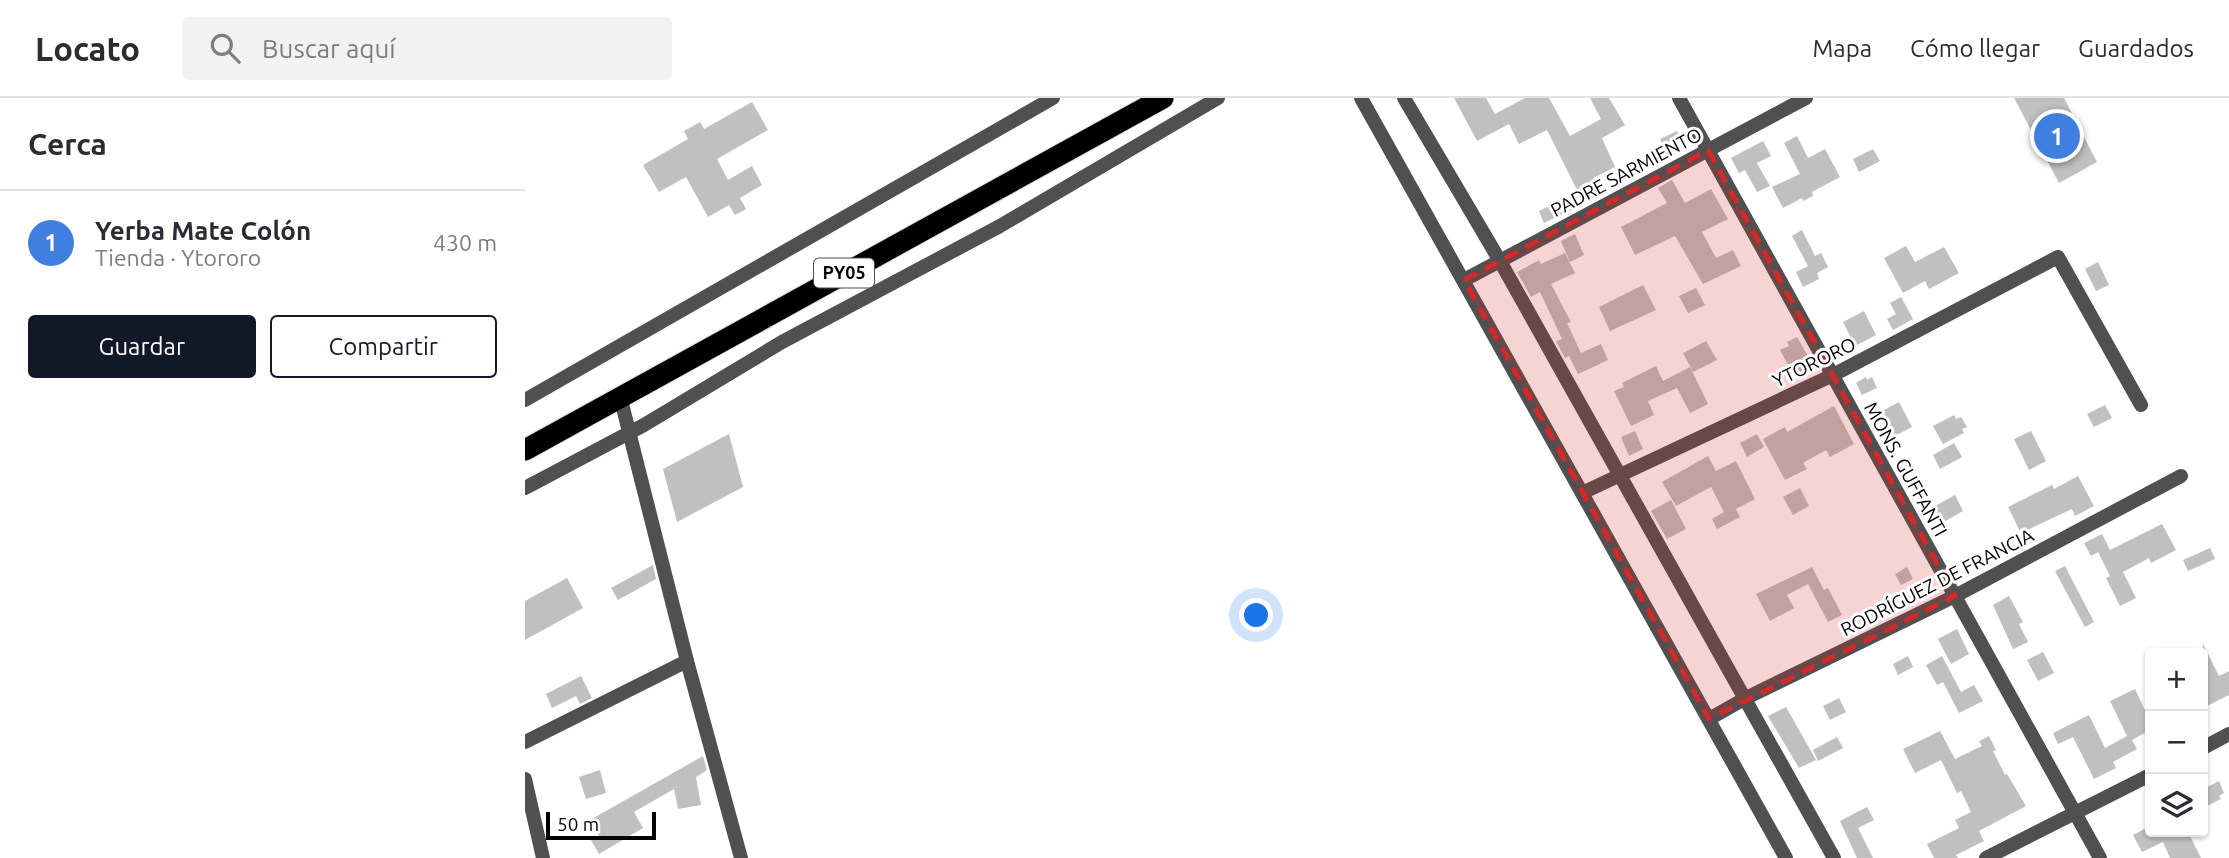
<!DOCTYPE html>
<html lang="es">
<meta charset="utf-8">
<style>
:root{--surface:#fff;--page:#f2f2f3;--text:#2b2b33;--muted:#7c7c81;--line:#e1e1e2;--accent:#111827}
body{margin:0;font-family:Ubuntu,sans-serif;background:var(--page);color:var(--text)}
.controls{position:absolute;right:21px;bottom:21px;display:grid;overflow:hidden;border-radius:7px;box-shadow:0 2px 5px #0004}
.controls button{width:63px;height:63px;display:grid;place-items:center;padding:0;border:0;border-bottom:2px solid var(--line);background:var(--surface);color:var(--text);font:35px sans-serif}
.scale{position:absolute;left:21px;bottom:18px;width:110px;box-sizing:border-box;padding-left:7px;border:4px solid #000;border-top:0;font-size:19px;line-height:24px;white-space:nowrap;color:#000;-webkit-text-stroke:5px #fff;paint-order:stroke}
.you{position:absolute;left:732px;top:518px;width:24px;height:24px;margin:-18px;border:5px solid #fff;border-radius:50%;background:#1a73e8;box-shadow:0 0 0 10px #1a73e833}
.badge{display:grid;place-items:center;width:46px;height:46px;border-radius:50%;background:var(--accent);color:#fff;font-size:23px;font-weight:700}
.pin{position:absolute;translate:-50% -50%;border:4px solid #fff;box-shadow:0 2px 7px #0006}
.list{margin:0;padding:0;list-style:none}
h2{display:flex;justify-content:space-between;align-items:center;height:91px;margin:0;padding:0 28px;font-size:30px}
h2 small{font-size:23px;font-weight:400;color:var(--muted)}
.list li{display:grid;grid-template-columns:46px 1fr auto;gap:21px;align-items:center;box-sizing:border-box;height:105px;padding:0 28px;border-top:2px solid var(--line)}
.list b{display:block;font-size:26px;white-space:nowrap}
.list p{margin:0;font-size:23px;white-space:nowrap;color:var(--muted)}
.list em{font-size:23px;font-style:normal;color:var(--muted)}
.actions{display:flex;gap:14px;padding:21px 28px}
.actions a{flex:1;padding:16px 0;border:2px solid var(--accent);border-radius:7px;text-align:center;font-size:24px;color:var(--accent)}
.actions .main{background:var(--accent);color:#fff}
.icon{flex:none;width:38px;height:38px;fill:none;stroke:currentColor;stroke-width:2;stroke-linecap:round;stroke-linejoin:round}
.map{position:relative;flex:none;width:1704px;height:760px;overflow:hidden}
header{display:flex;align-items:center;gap:42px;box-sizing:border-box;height:98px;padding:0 35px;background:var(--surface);border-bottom:2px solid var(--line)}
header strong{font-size:33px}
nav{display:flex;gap:38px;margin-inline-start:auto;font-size:24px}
.search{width:490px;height:63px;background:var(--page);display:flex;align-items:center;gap:18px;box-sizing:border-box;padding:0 24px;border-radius:7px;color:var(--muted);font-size:26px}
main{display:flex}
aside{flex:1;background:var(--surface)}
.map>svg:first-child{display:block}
.building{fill:#c0c0c0}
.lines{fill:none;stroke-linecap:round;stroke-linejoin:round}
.highway-casing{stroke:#dbdbdb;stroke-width:23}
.street{stroke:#505050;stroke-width:14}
.highway{stroke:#000;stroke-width:21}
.marked{fill:#d62828;fill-opacity:0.2;stroke:#d62828;stroke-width:5;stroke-dasharray:14 9;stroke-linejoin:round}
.labels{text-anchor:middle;stroke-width:6;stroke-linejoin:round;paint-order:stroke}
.shield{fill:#fff;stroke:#4c4c4c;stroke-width:2}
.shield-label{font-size:18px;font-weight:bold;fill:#000}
.street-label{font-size:19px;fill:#000;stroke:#fff}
</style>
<header>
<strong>Locato</strong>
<div class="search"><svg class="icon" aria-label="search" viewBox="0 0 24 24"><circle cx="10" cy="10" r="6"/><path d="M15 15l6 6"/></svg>Buscar aquí</div>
<nav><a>Mapa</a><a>Cómo llegar</a><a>Guardados</a></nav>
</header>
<main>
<aside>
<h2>Cerca<small></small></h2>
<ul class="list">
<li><span class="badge" style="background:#3f7fe0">1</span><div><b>Yerba Mate Colón</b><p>Tienda · Ytororo</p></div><em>430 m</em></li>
</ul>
<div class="actions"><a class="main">Guardar</a><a>Compartir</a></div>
</aside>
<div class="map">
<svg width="1704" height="760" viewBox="0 0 1704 760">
<rect width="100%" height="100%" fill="#fff"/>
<g class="building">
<polygon points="929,0 961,0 970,16 1000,0 1024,0 1045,38 1076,21 1065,0 1084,0 1100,27 1077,40 1090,69 1068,80 1069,83 1052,92 1022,32 994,46 984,26 952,43"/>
<polygon points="1489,0 1539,0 1572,64 1534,85"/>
<polygon points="227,4 243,32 192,61 203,82 227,68 237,87 215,100 221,111 210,117 204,107 183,119 161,79 134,94 118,67 163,41 159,33 175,24 179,31"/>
<polygon points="1152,33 1158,46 1141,54 1135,41"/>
<polygon points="1272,38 1283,60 1300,51 1315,79 1287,94 1288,98 1278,103 1277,100 1258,110 1247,89 1275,76 1259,45"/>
<polygon points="1238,43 1246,58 1232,65 1245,88 1232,94 1220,72 1214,75 1206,60"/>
<polygon points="1348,51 1355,63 1334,74 1328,61"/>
<polygon points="1147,82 1160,105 1186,91 1203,121 1177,134 1191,160 1208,152 1216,168 1178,186 1150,138 1110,157 1096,129 1142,105 1133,90"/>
<polygon points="1051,95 1056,107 1019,125 1014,113"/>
<polygon points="1277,132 1290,158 1296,155 1303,169 1292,175 1294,181 1278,189 1271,174 1283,168 1267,138"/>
<polygon points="1050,136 1059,157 1045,164 1036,143"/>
<polygon points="1381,148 1390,164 1419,149 1434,175 1404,191 1400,183 1378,195 1359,160"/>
<polygon points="1040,155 1050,175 1026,186 1046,224 1042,225 1056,255 1076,246 1083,262 1053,276 1044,258 1040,260 1031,243 1037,241 1015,194 1006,199 992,174 1014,162 1016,166"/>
<polygon points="1573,164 1584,187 1571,193 1560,171"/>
<polygon points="1118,187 1131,212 1085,233 1074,209"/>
<polygon points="1171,190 1180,207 1163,215 1154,198"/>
<polygon points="1376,199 1388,221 1368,232 1362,221 1371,216 1365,205"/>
<polygon points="1339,213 1351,237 1330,248 1318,224"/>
<polygon points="1272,239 1290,270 1270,280 1255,252 1264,248 1262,244"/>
<polygon points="1181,243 1192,262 1168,274 1158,255"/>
<polygon points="1131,268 1138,283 1165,269 1183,306 1165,315 1152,290 1123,303 1129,317 1106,328 1089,293 1099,289 1097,285"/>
<polygon points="1341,279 1342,282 1347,279 1352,290 1337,297 1331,285"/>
<polygon points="1374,304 1387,329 1366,340 1352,316"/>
<polygon points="1580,307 1587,320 1569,329 1562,316"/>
<polygon points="1309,308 1329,346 1305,359 1301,352 1278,365 1282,371 1260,382 1238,341 1260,329 1262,334"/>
<polygon points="1429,317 1431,321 1436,319 1442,329 1437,331 1439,335 1418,346 1408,328"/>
<polygon points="1110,333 1118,351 1104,358 1096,339"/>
<polygon points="1506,333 1521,363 1504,372 1489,341"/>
<polygon points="204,336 218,389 152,424 138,371"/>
<polygon points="1232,336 1239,349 1222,359 1215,345"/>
<polygon points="1429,345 1437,359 1415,371 1408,357"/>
<polygon points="1183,358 1191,373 1211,363 1230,401 1211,411 1215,419 1192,431 1187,421 1199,414 1186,389 1151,408 1137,384"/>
<polygon points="1553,378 1569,408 1550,418 1547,411 1496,435 1483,409 1527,387 1529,391"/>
<polygon points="1275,390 1284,408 1268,417 1258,399"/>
<polygon points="1430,397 1438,413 1410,429 1401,413"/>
<polygon points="1146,402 1161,431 1142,441 1126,413"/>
<polygon points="1637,426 1651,452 1626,465 1624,460 1598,474 1611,500 1595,508 1581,480 1585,478 1573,454 1566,458 1559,445 1577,436 1585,452"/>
<polygon points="1685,450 1690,461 1663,473 1658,462"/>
<polygon points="128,467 131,481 93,502 86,490"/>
<polygon points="1540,468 1569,524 1560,529 1530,473"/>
<polygon points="1287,469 1299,492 1303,490 1317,517 1303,524 1283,486 1262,497 1269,510 1245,523 1231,496"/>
<polygon points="1382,469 1388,481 1376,487 1370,476"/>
<polygon points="42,480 58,510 0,542 0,503"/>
<polygon points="1484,498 1498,524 1494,526 1503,544 1488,551 1468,507"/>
<polygon points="1432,531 1444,556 1426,566 1413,541"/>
<polygon points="1678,546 1694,578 1704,573 1704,597 1678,610"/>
<polygon points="1518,554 1529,575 1513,583 1502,562"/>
<polygon points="1383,558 1388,569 1373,577 1368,566"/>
<polygon points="1417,558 1436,594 1449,587 1458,603 1434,615 1418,584 1412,587 1401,567"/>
<polygon points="56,578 67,600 55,606 51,598 27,610 21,596"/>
<polygon points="1610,591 1625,623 1625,632 1607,642 1612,651 1588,664 1591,670 1569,681 1548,639 1533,646 1528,635 1564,617 1580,650 1602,638 1585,603"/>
<polygon points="1314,600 1321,614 1305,622 1298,608"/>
<polygon points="1261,609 1291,662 1274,670 1243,618"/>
<polygon points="1415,633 1430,661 1457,648 1454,643 1464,638 1471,652 1468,653 1480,677 1482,676 1501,708 1454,733 1459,743 1431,757 1433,760 1409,760 1402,746 1434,730 1430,722 1446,714 1436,693 1432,695 1416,662 1390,675 1378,651"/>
<polygon points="1312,639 1318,650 1293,663 1288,652"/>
<polygon points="178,658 182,672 171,679 176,707 153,711 149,691 109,714 118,730 74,756 66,742 74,738 65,722"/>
<polygon points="75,672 81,695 61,701 54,679"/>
<polygon points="1694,683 1699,695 1694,698 1696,701 1678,710 1678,691"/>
<polygon points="1342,709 1349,722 1333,730 1348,760 1332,760 1315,723"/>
<polygon points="1625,728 1625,734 1663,734 1676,760 1645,760 1638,744 1617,754 1608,737"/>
</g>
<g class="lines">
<defs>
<polyline id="highway" points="0,352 638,0"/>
</defs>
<use href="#highway" class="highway-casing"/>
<g class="street">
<polyline points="836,0 1261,760"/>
<polyline points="879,0 975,163 1309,760"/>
<polyline points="1154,0 1575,760"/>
<polyline points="939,182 1281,0"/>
<polyline points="95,298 162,563 216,760"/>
<polyline points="0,302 528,0"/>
<polyline points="0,390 119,327 257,244 475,128 693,0"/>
<polyline points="1057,395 1308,277 1533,159 1616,307"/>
<polyline points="1184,621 1221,600 1430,498 1656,378"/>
<polyline points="0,644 162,563"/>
<polyline points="1678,650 1704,636"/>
<polyline points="0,681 18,760"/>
<polyline points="1461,760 1625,677"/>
</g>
<use href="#highway" class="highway"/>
</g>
<path class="marked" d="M1183,52l247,446 -246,123 -245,-439z"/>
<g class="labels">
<rect class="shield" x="289" y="160.5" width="60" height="29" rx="5"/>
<g class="shield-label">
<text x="319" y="181">PY05</text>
</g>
<g class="street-label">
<text transform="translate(1101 74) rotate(-28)" y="7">PADRE SARMIENTO</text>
<text transform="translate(1289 264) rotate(-26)" y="7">YTORORO</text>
<text transform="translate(1381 371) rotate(61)" y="7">MONS. GUFFANTI</text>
<text transform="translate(1412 484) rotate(-27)" y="7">RODRÍGUEZ DE FRANCIA</text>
</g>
</g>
</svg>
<div class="controls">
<button>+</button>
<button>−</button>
<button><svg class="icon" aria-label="layers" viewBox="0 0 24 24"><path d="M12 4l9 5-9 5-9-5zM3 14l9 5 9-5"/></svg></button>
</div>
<div class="scale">50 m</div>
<div class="you"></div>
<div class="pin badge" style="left:1532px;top:38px;background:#3f7fe0">1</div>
</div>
</main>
